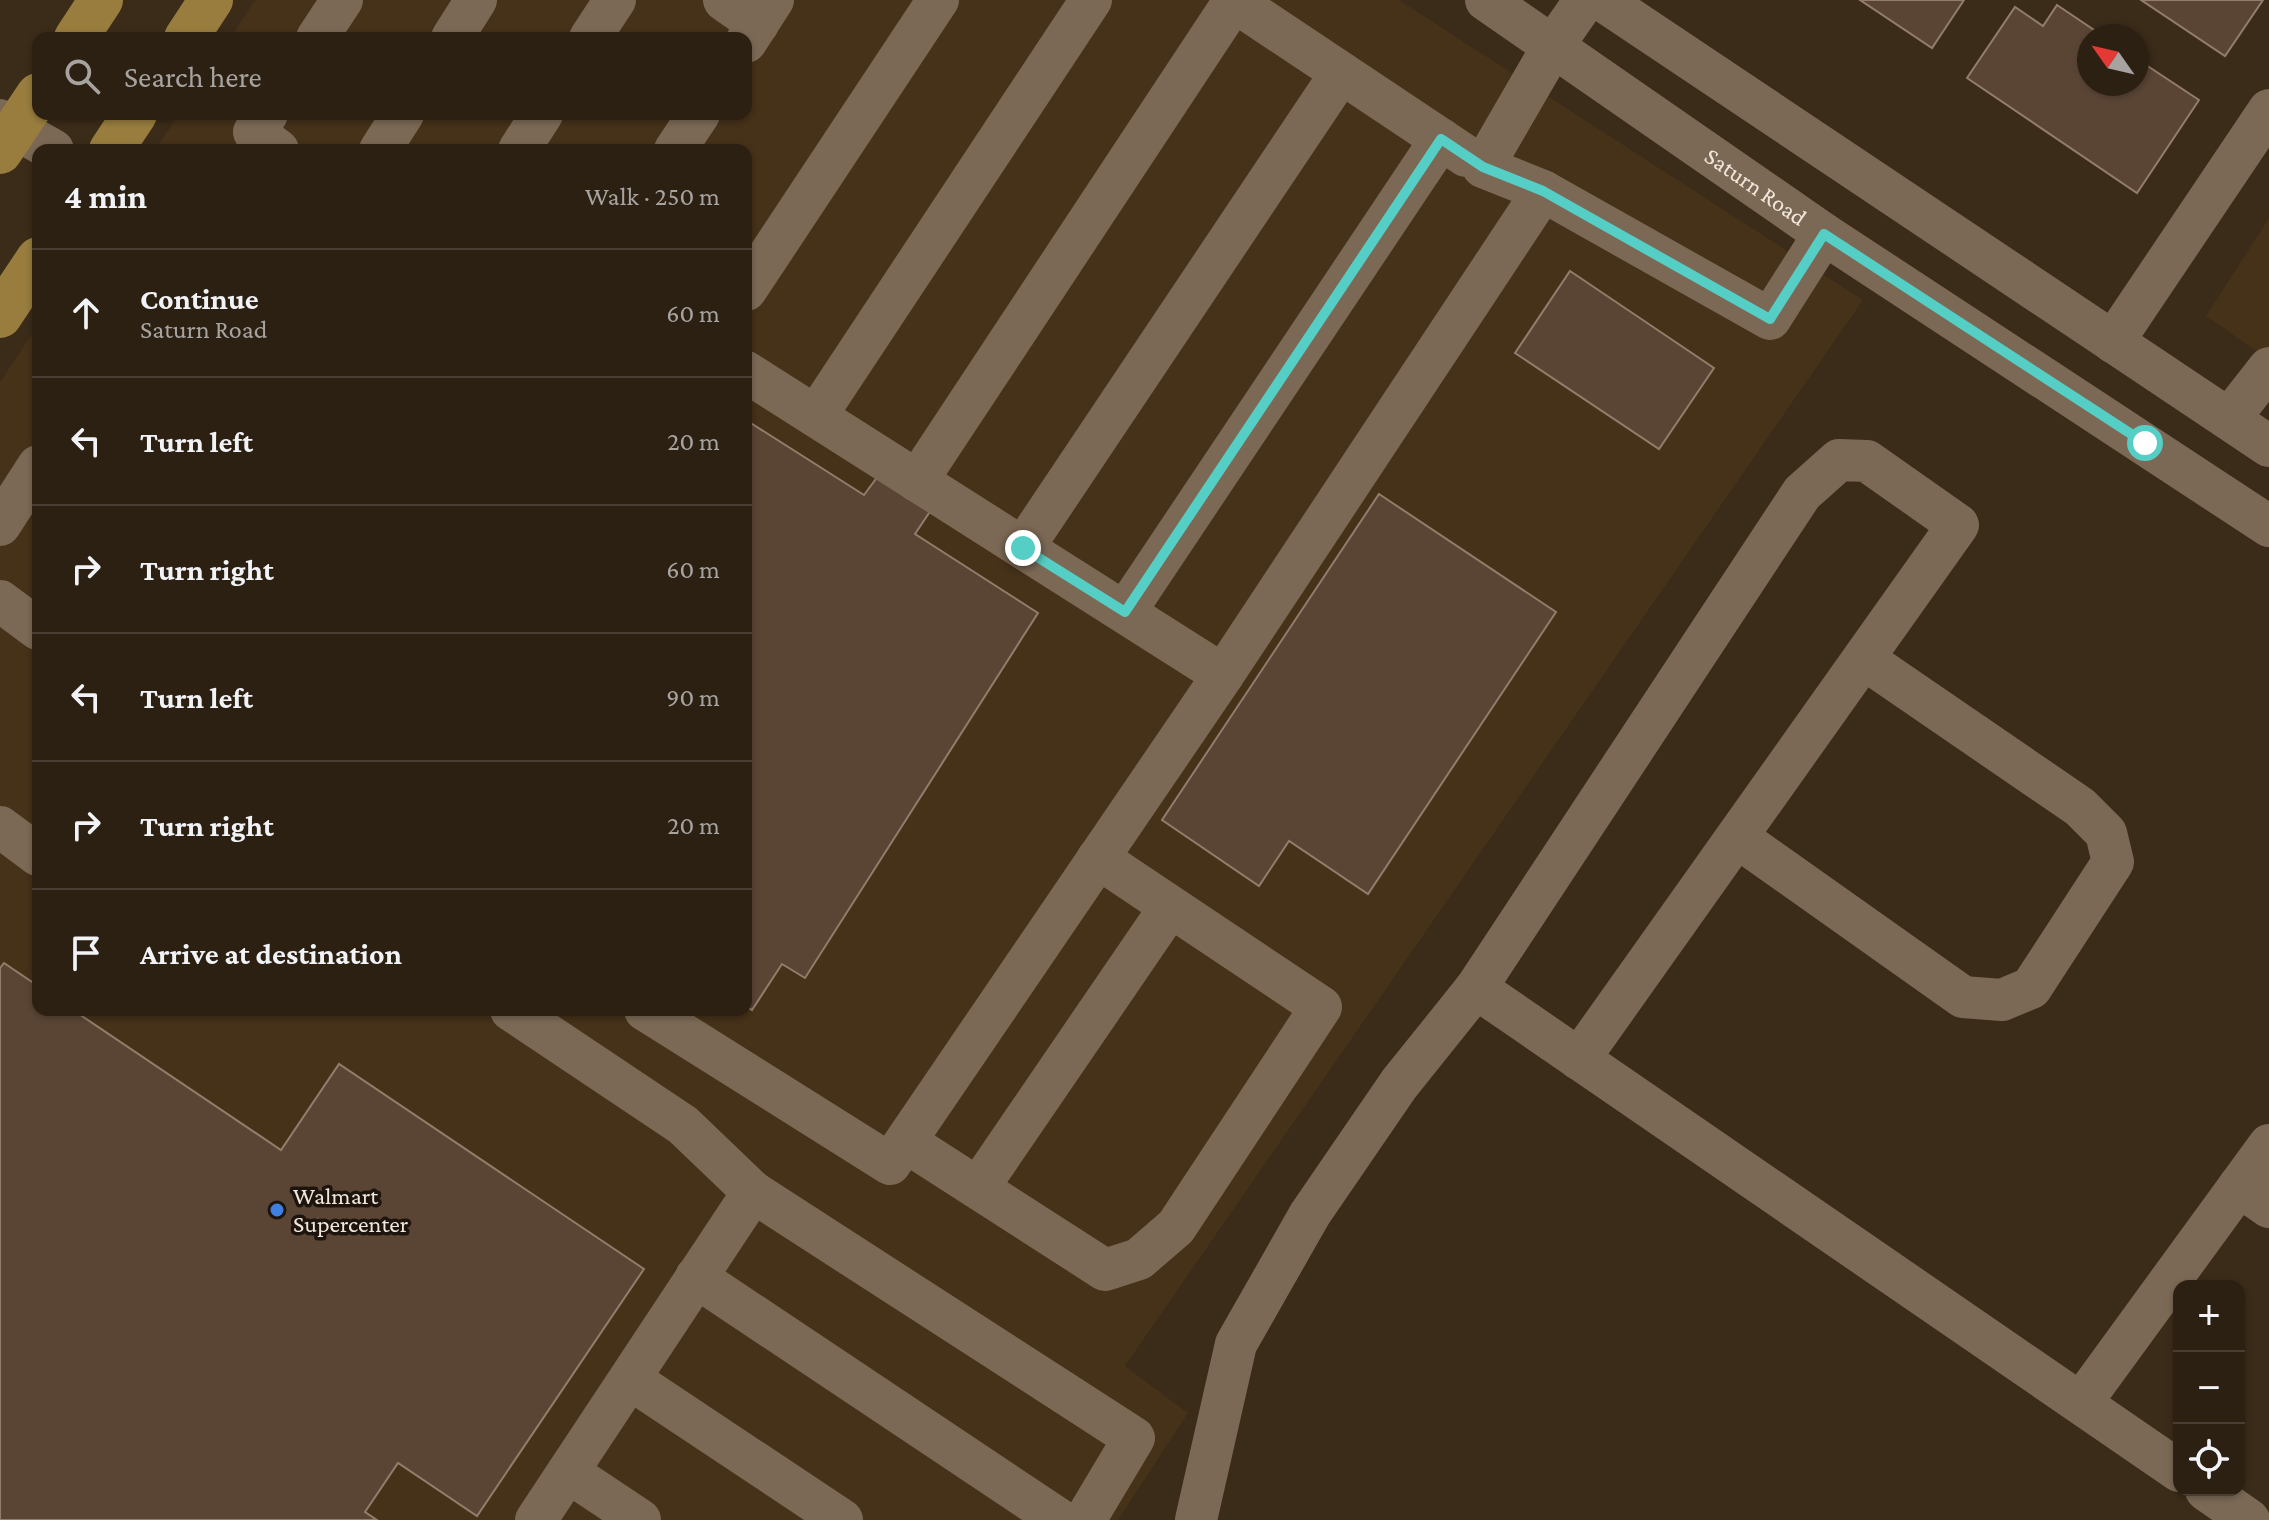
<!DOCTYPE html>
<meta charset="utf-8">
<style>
:root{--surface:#2c2013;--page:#382d21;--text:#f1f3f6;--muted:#a6a3a0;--line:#483e33}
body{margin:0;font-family:"Crimson Pro",serif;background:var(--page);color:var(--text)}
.controls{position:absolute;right:24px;bottom:24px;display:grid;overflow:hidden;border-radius:16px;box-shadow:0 2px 6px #0004}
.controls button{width:72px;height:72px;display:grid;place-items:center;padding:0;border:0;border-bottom:2px solid var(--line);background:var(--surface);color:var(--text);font:40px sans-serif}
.compass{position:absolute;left:2077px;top:24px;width:72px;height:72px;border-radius:50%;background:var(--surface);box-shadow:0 2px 6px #0004;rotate:304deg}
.stop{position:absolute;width:24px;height:24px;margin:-18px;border:6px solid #55cec5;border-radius:50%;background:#fff}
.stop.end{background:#55cec5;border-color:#fff;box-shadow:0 2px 8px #0008}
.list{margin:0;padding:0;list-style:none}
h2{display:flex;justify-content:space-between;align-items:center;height:104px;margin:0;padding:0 32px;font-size:34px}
h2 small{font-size:26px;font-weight:400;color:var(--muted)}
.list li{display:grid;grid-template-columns:52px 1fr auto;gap:24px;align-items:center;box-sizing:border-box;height:128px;padding:0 32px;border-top:2px solid var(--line)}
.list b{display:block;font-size:30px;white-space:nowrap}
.list p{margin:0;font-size:26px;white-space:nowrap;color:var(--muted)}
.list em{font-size:26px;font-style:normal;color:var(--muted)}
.icon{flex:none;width:44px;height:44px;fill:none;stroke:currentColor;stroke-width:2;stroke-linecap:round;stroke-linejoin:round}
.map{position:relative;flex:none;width:2269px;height:1520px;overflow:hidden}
.search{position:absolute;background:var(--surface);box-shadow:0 2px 6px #0004;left:32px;top:32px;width:720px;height:88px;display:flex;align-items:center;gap:20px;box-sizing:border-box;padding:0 28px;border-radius:16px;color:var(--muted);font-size:30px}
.panel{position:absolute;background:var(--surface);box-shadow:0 2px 6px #0004;left:32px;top:144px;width:720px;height:872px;border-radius:16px}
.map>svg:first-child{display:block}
.built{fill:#463119}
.building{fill:#5a4535;stroke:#937c6b;stroke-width:2}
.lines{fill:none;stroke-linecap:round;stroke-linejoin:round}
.minor{stroke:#7c6955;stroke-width:42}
.major{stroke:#987d3e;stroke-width:44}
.route{stroke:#55cec5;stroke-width:10}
.shop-dot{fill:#3f7fe0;stroke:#1d150d;stroke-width:3}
.labels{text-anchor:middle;stroke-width:7;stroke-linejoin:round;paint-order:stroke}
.street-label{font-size:24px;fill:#f2e7dc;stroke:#1d150d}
.poi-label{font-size:24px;fill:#f2e7dc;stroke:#1d150d;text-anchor:start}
</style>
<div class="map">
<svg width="2269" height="1520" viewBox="0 0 2269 1520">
<rect width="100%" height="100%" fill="#3b2b19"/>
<g class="built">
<polygon points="255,0 1399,0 1863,300 1125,1366 1188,1413 1118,1520 0,1520 0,382 38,325 38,1010 746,1010 746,150 155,150 179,114 746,114 746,38 230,38"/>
<polygon points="2269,218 2269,360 2206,316"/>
</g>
<g class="building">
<polygon points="1860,0 1964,0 1932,48"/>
<polygon points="2141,0 2263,0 2225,56"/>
<polygon points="2057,5 2103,36 2089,36 2089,84 2137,84 2137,59 2199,100 2137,193 1967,78 2015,7 2043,26"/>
<polygon points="1570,271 1714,368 1659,449 1515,353"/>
<polygon points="746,420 864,495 878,476 931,510 915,534 1038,613 805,978 782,964 752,1010 746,1006"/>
<polygon points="1379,494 1556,612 1368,894 1289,841 1259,886 1162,820"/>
<polygon points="4,963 38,986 38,1010 73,1010 281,1150 339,1064 644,1269 477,1516 398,1463 365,1512 377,1520 0,1520 0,968"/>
</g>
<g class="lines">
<g class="minor">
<polyline points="724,0 758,24"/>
<polyline points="1232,0 1466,156"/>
<path id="s1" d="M1486,0l338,234 445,292"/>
<polyline points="1602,0 2269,446"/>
<polyline points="317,38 342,0"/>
<polyline points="452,38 476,0"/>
<polyline points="590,38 615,0"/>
<polyline points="746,42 773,0"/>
<polyline points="267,114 254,132 278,150"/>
<polyline points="0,120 53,150"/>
<polyline points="380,150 403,114"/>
<polyline points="519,150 542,114"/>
<polyline points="675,150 699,114"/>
<polyline points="1543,191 1770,319 1824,234"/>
<polyline points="746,290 938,0"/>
<polyline points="2113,342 2269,110"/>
<polyline points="746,372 1223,675"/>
<polyline points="816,416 1091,0"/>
<polyline points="2229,419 2269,368"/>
<polyline points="917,481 1234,1"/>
<polyline points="0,525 38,466"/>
<polyline points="1023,548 1341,73"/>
<polyline points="0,601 38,629"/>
<polyline points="1125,612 1441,139"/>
<polyline points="0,827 38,855"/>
<polyline points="1737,837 1963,997 2002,1000 2031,988 2113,862 2106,833 2080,807 1864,659"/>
<polyline points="1476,988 1802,493 1839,460 1867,461 1958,525 1579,1059"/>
<polyline points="511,1010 683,1125 753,1192"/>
<polyline points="645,1010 890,1164 1223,675 1543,191 1483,167 1553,46 1585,0"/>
<polyline points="906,1142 1105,1270 1139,1259 1176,1227 1321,1007 1098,858"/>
<polyline points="2239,1186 2269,1207"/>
<polyline points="978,1188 1170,907"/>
<polyline points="696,1277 1060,1520"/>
<polyline points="630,1379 842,1520"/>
<polyline points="2081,1403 2269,1145"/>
<polyline points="568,1472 640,1520"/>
<polyline points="2206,1490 2249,1520"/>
<polyline points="536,1520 753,1192 1134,1438 1085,1520"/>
<polyline points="1196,1520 1236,1344 1310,1214 1399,1084 1476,988 2179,1471"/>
</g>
<g class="major">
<polyline points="76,38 101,0"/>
<polyline points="186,38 211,0"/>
<polyline points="111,150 135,114"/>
<polyline points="0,152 38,95"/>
<polyline points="0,316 38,259"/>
</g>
</g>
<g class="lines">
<polyline class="route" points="1023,548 1125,612 1441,139 1483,167 1543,191 1770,319 1824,234 2145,443"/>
</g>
<circle class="shop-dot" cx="277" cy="1210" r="8"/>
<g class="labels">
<g class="street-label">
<text dy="8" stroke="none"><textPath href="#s1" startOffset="328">Saturn Road</textPath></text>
</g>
<g class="poi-label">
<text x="293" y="1204">Walmart<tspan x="293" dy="28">Supercenter</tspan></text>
</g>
</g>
</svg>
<div class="controls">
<button>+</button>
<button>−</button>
<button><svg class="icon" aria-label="locate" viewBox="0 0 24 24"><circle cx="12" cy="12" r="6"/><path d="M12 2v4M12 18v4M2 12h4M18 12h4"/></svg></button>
</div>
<svg class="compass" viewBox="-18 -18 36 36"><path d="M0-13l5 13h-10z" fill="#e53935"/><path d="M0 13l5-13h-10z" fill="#a6a3a0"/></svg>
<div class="stop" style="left:2145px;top:443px"></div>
<div class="stop end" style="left:1023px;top:548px"></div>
<div class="search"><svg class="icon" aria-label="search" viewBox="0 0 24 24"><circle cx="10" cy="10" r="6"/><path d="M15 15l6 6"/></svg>Search here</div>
<section class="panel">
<h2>4 min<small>Walk · 250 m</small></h2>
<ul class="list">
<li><svg class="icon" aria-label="ahead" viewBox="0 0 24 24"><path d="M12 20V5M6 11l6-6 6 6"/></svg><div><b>Continue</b><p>Saturn Road</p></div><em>60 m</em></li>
<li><svg class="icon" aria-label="left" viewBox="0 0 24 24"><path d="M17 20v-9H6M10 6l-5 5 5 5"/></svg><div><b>Turn left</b></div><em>20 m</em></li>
<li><svg class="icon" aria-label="right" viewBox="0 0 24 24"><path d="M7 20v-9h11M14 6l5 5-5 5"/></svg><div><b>Turn right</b></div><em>60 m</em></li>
<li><svg class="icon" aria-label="left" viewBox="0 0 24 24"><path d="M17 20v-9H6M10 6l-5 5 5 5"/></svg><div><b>Turn left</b></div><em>90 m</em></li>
<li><svg class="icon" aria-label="right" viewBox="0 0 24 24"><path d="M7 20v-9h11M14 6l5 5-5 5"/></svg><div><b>Turn right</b></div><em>20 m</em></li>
<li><svg class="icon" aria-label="arrive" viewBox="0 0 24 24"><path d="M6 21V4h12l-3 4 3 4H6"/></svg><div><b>Arrive at destination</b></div></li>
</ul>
</section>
</div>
